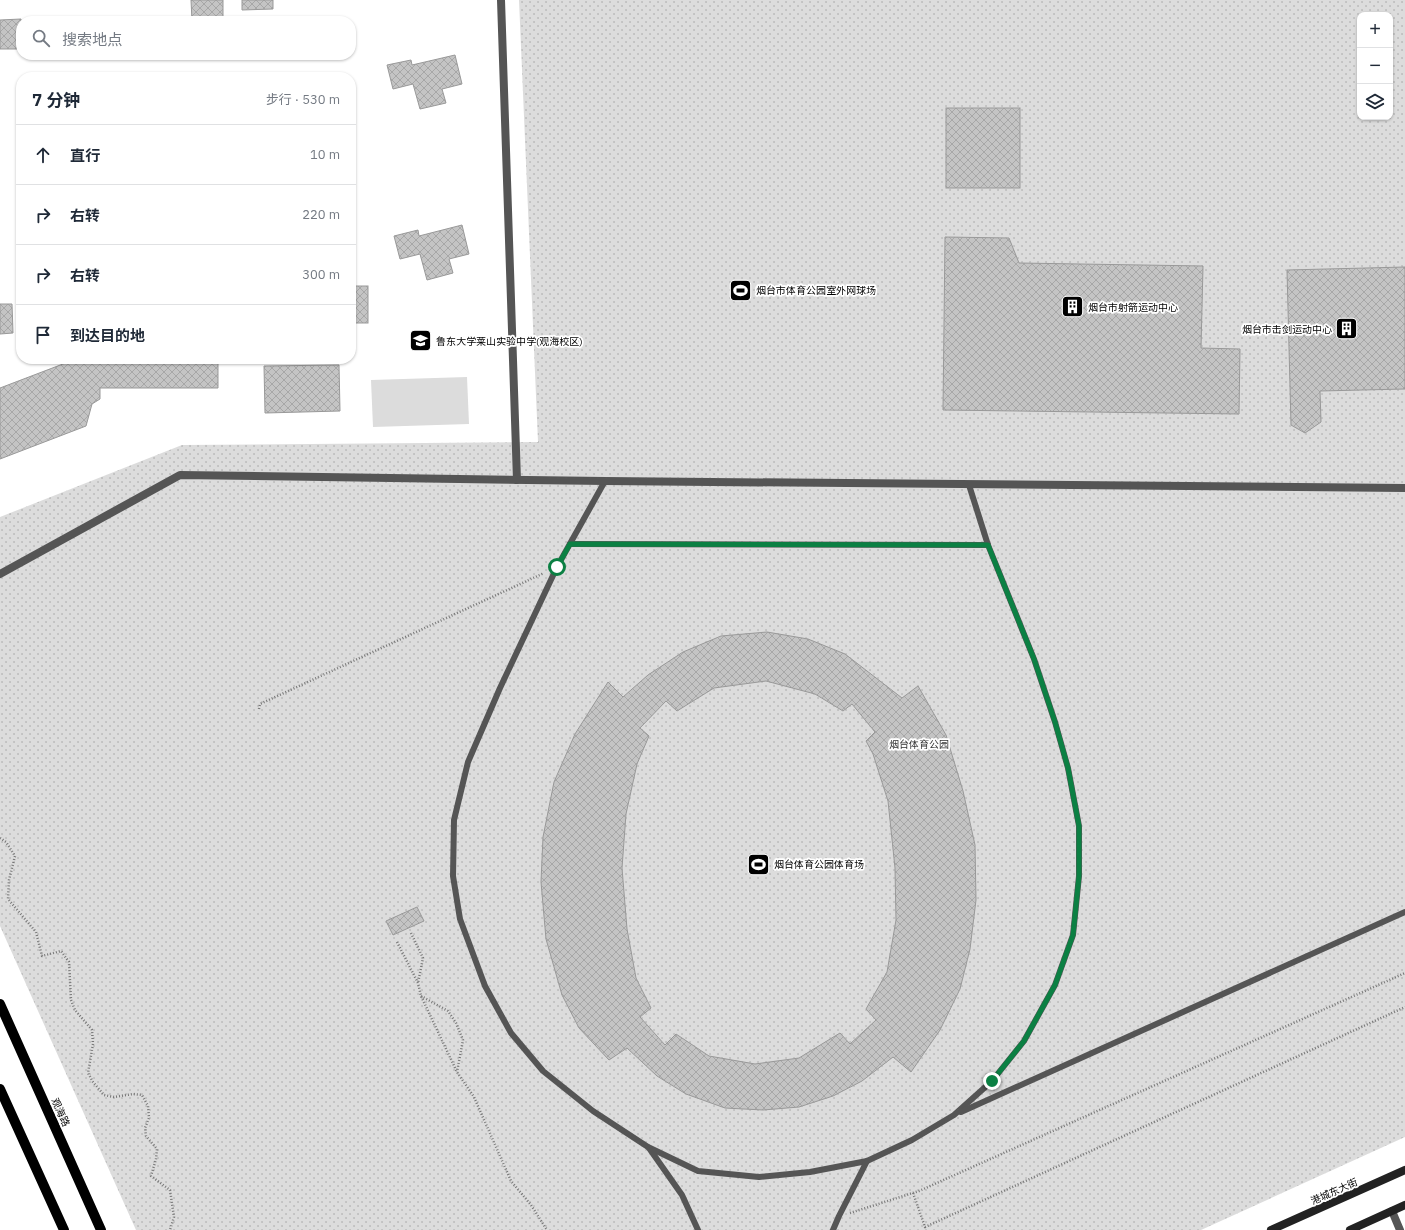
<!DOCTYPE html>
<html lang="zh">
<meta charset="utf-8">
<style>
:root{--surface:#fff;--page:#f6f6f7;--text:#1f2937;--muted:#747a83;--line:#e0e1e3}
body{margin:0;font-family:"IBM Plex Sans","Noto Sans SC",sans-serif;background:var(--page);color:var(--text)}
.controls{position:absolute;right:12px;top:12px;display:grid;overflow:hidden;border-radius:8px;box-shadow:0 1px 3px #0004}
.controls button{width:36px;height:36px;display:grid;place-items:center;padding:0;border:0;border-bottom:1px solid var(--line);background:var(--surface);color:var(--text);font:20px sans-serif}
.stop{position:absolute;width:12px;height:12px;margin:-9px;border:3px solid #0b8043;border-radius:50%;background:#fff}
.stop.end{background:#0b8043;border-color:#fff;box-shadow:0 1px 4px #0008}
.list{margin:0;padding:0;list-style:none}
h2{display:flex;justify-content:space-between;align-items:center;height:52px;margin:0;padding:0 16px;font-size:17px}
h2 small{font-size:13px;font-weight:400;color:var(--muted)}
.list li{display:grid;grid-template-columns:26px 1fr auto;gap:12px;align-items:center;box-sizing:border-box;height:60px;padding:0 16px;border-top:1px solid var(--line)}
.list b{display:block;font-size:15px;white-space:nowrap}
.list em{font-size:13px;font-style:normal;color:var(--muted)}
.icon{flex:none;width:22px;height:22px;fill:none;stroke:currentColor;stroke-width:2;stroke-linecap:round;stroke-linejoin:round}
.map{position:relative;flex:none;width:1405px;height:1230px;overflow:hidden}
.search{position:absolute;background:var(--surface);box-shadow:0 1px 3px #0004;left:16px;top:16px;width:340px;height:44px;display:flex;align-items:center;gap:10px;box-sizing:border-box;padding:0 14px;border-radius:16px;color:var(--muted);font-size:15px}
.panel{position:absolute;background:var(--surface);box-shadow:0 1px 3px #0004;left:16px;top:72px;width:340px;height:292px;border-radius:16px}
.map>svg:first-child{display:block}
.green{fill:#dcdcdc}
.park{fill:url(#park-dots);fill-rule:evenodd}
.building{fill:url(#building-cross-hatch);stroke:#999;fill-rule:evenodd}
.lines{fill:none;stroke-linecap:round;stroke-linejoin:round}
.path{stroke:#777;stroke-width:2.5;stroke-dasharray:1 2;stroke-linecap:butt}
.lane{stroke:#555;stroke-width:6}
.street{stroke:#555;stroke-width:8}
.secondary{stroke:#222;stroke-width:8}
.primary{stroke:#000;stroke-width:10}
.route{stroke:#0b8043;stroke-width:5}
.labels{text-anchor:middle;stroke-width:3.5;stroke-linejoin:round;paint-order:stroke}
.poi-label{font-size:10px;fill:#000;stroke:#fff;text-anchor:start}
.park-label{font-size:10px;fill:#333;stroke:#fff}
.street-label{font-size:10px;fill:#000;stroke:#fff}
</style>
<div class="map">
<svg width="1405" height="1230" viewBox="0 0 1405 1230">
<defs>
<pattern id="park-dots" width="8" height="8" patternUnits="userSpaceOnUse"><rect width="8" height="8" fill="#dcdcdc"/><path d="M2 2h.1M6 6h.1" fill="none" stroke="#bbb" stroke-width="1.8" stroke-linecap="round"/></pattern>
<pattern id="building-cross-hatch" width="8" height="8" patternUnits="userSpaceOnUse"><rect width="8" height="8" fill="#c4c4c4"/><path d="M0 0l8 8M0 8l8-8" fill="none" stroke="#a7a7a7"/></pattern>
</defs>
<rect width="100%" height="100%" fill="#fff"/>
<polygon class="green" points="467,377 469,424 373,427 371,380"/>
<path class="park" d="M519,0h886v1137l-204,93h-1065l-136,-304v-409l182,-72 356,-3zM1360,15h30v102h-30z"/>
<g class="building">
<polygon points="191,0 223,0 223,21 192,21"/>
<polygon points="242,0 273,0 273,9 242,10"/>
<polygon points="21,19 21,49 0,49 0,20"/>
<polygon points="455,55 462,84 442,89 446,103 420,109 413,84 393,89 387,65 411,60 412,65"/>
<rect x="946" y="108" width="74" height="80"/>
<polygon points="462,225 469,254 449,259 453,273 427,280 420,254 400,259 394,236 418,230 419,236"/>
<polygon points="945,237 1009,238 1019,263 1203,266 1201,348 1240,349 1239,414 943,410"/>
<polygon points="1405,267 1405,389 1320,391 1321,422 1305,433 1291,425 1287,270"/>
<rect x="351" y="286" width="17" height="37"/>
<polygon points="0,304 12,304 13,333 0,334"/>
<polygon points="76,359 218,359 218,388 100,388 100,399 92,404 86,426 0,459 0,388"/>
<polygon points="339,365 340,411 265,413 264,366"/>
<path d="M767,632l41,7 37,15 57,44 16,-12 28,49 17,56 12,54 1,55 -6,49 -10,40 -20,41 -29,42 -18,-15 -31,24 -29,15 -34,11 -36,3 -38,-2 -39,-14 -29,-18 -30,-28 -18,12 -30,-32 -17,-33 -16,-56 -5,-57 2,-45 11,-55 21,-48 33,-52 15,15 25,-22 35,-23 38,-16zM766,681l49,13 28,17 9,-7 23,28 -9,9 7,13 15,47 7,67 1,52 -9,52 -21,37 10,11 -26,24 -10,-11 -41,25 -44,6 -46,-8 -33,-22 -11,11 -25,-28 11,-9 -15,-30 -9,-49 -5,-61 4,-54 11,-50 12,-28 -9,-8 26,-27 11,10 37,-23z"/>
<polygon points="417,907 424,921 393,935 386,921"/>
</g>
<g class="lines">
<g class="path">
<polyline points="259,709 260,704 544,573"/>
<polyline points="0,838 6,842 15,856 9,880 8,899 36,932 42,956 61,951 69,962 71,1000 75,1010 92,1030 93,1044 88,1073 93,1082 104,1095 114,1097 133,1094 142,1095 148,1106 149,1118 145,1128 146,1136 157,1149 156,1159 151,1176 170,1190 174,1217 170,1230"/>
<polyline points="411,933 423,958 418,983"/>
<polyline points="397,942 418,983 421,996 457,1072 474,1097 511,1181 531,1205 547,1230"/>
<polyline points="421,996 448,1011 456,1023 463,1040 457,1072"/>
<polyline points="913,1193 925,1227 1405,1007"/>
<polyline points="850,1213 919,1191 1405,973"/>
</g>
<g class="lane">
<polyline points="605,481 557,567 500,688 468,762 454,820 453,876 460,919 485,986 511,1033 543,1071 593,1111 648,1147 698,1171 759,1177 810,1172 867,1161 912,1140 954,1115 992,1081 1024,1041 1055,985 1073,935 1079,876 1079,826 1068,768 1055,722 1034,659 988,545 969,485"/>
<polyline points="570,544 988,545"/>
<polyline points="961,1112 1405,912"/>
<polyline points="649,1148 682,1195 698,1230"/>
<polyline points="833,1230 839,1216 867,1161"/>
</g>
<g class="street">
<polyline points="501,0 517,480"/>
<polyline points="0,574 180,475 605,481 1405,488"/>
<polyline points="1392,1211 1400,1230"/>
</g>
<g class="secondary">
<polyline points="1271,1230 1405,1170"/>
<polyline points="1350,1230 1405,1205"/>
</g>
<g class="primary">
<polyline points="0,1004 101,1230"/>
<polyline points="0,1089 64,1230"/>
</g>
</g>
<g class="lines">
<polyline class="route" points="557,567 570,544 988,545 1034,659 1055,722 1068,768 1079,826 1079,876 1073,935 1055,985 1024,1041 992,1081"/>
</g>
<defs>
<symbol id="stadium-square" viewBox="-11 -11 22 22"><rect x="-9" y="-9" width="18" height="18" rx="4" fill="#000" stroke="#fff"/><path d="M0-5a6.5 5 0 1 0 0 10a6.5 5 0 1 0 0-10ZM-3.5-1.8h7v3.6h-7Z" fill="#fff"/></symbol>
<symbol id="building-square" viewBox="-11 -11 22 22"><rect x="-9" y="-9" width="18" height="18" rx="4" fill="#000" stroke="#fff"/><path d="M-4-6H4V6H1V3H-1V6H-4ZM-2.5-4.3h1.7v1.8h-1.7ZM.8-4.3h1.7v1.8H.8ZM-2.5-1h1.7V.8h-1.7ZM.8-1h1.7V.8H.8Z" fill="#fff"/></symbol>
<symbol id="school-square" viewBox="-11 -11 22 22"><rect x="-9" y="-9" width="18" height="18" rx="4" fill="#000" stroke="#fff"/><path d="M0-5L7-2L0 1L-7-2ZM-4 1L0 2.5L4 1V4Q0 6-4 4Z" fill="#fff"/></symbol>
</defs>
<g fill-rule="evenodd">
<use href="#stadium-square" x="728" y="278" width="25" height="25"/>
<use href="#building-square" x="1060" y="294" width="25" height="25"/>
<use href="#building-square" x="1334" y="316" width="25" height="25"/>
<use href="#school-square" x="408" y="328" width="25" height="25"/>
<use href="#stadium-square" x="746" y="852" width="25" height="25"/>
</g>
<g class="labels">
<g class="poi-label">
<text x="756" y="294">烟台市体育公园室外网球场</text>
<text x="1088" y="311">烟台市射箭运动中心</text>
<text x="1332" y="333" text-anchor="end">烟台市击剑运动中心</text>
<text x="436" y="345">鲁东大学莱山实验中学(观海校区)</text>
<text x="774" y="868">烟台体育公园体育场</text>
</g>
<g class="park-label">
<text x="919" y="748">烟台体育公园</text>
</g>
<g class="street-label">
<text transform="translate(61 1112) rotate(66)" y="4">观海路</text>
<text transform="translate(1334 1191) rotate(-24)" y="4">港城东大街</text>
</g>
</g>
</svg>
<div class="controls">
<button>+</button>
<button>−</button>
<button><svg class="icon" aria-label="layers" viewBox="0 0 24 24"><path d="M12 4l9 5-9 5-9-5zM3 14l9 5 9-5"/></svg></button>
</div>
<div class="stop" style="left:557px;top:567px"></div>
<div class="stop end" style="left:992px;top:1081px"></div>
<div class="search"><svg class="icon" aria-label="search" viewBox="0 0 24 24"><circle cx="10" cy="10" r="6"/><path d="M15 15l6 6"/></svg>搜索地点</div>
<section class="panel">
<h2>7 分钟<small>步行 · 530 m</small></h2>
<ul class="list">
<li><svg class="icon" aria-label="ahead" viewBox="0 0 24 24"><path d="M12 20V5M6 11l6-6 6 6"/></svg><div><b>直行</b></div><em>10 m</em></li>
<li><svg class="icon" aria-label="right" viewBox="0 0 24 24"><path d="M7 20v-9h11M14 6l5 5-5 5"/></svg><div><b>右转</b></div><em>220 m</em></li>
<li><svg class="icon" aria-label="right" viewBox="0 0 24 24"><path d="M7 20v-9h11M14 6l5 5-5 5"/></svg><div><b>右转</b></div><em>300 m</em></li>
<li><svg class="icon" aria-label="arrive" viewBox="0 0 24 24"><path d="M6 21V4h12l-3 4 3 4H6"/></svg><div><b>到达目的地</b></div></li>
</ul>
</section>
</div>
